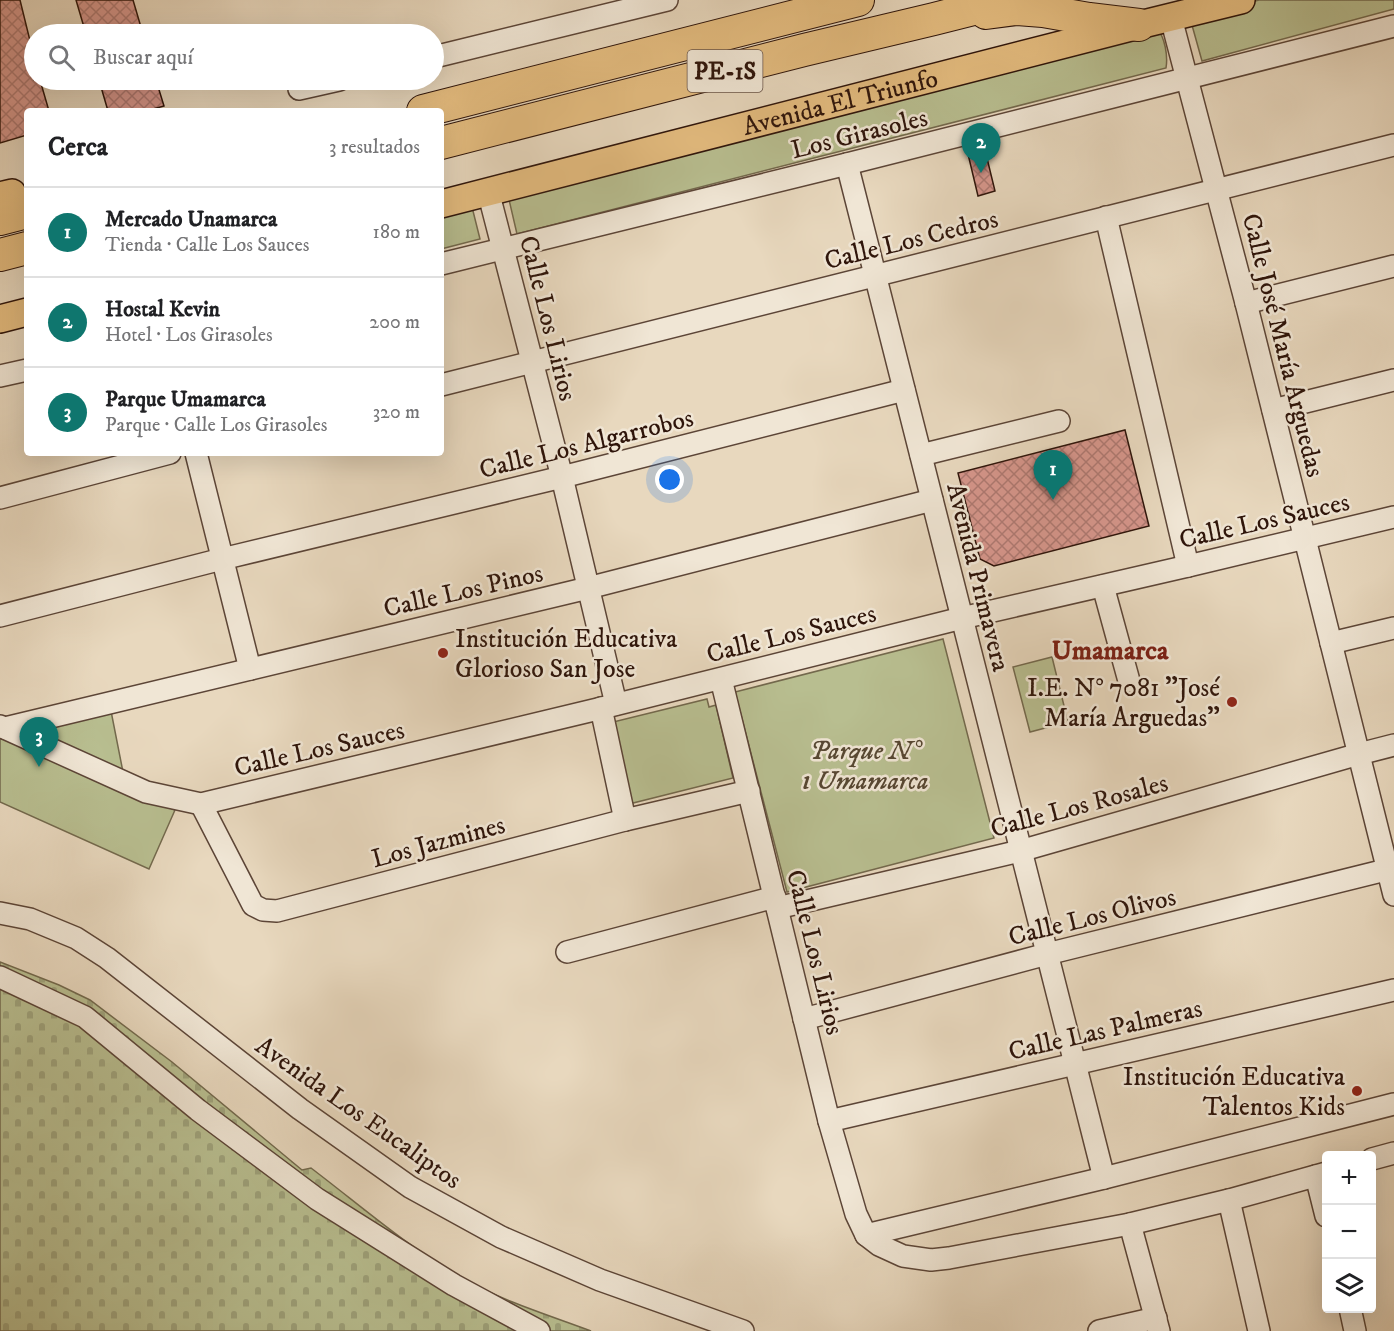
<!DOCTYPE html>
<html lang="es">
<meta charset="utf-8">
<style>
:root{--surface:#fff;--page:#f2f2f2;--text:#202124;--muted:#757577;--line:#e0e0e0;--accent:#0f766e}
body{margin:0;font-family:"IM FELL DW Pica",serif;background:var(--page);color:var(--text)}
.controls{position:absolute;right:18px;bottom:18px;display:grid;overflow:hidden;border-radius:6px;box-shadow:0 6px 24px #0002}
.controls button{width:54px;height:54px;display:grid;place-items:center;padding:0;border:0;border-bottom:2px solid var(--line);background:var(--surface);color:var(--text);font:30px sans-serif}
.you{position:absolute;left:670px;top:480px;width:21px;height:21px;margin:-15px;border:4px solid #fff;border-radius:50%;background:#1a73e8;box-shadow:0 0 0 9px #1a73e833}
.badge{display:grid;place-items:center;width:39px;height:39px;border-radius:50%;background:var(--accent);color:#fff;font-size:20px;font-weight:700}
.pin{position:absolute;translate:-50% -50px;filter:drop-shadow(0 2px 3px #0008)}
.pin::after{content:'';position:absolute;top:32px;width:21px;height:18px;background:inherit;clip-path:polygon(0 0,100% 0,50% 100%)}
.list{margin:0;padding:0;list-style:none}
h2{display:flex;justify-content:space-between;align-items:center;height:78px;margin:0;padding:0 24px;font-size:26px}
h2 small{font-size:20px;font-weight:400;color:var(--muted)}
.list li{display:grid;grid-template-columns:39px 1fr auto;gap:18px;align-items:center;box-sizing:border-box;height:90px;padding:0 24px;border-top:2px solid var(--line)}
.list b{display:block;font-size:22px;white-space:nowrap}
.list p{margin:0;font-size:20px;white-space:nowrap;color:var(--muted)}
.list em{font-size:20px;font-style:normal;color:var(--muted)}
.icon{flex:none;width:33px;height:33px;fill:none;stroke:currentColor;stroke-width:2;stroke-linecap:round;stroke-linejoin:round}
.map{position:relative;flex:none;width:1394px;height:1331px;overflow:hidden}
.search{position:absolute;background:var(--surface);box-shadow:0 6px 24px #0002;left:24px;top:24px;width:420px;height:66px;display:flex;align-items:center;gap:15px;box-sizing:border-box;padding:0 21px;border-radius:33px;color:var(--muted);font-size:22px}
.panel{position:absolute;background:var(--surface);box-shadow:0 6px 24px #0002;left:24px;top:108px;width:420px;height:348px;border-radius:6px}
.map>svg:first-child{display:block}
.cemetery{fill:url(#cemetery-stones);stroke:#73694d;stroke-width:1.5}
.park{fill:#b8be90;stroke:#73694d;stroke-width:1.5}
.building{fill:url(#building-cross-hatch);stroke:#2e140a;stroke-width:1.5}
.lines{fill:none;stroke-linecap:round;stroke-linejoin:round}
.minor-casing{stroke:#5c4537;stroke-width:24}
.major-casing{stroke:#2e140a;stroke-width:30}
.highway-casing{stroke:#2e140a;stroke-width:34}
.minor{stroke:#f0e6d5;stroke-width:21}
.major{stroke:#e4bc7f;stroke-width:27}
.highway{stroke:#e4bc7f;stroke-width:32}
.poi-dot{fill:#8f2418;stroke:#f0e6d5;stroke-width:2}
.labels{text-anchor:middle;stroke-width:5;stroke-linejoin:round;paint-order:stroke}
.shield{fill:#f0e6d5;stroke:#685347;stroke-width:1.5}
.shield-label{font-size:24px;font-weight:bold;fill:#2e140a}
.street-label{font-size:26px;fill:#2e140a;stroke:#f0e6d5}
.poi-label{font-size:26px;fill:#2e140a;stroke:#f0e6d5;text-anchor:end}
.park-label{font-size:26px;font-style:italic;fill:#574732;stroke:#f0e6d5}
.neighbourhood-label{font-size:27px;font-weight:bold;fill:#7a1f14;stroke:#f0e6d5}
</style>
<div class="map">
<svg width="1394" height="1331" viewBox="0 0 1394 1331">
<defs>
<pattern id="cemetery-stones" width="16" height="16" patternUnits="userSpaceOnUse" patternTransform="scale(1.5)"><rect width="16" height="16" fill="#b8be90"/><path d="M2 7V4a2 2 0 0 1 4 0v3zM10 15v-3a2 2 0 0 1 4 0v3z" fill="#9ea27b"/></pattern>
<pattern id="building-cross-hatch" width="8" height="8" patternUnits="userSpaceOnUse" patternTransform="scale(1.5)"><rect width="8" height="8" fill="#d6968c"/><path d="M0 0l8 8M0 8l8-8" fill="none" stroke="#ae7971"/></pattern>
</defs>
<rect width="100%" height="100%" fill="#e8d8be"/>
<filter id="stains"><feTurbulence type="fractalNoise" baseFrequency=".00333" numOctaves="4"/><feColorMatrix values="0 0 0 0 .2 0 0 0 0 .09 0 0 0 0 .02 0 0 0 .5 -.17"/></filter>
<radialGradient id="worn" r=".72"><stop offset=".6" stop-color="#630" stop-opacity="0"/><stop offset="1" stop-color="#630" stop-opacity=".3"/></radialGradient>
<path class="cemetery" d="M0,962l59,23 31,15 82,62 130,108 9,-2c50,38 98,80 152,111 40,22 85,36 128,52h-591z"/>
<g class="park">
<polygon points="1259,0 1394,0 1394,9 1202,61 1190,18"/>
<path d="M1157,29c8,8 11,27 9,39l-649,166 -10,-43z"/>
<polygon points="471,203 480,239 441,249 441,210"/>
<polygon points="943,639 994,838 787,892 735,692"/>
<polygon points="1052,657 1068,722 1030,732 1013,667"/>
<polygon points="707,699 709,707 716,705 733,778 625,805 605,724"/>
<polygon points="111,711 123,772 43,735 44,731 49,728"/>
<polygon points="0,732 175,810 149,869 0,802"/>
</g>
<g class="building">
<polygon points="0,0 20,0 34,57 34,80 40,80 49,111 27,111 27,135 0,143"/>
<polygon points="76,0 133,0 143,34 86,34"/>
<polygon points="99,80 156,80 164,106 146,111 108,111"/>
<polygon points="985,150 995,191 978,196 968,154"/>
<polygon points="1125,430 1149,526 994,566 980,559 958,473"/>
</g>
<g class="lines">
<defs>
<g id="minor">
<polyline points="1171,18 1246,303 1394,895"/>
<polyline points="434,57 667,0"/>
<polyline points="299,89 339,80"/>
<polyline points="847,164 1104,1178"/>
<polyline points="488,191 562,477 616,704"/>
<polyline points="1106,217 1188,566"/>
<polyline points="441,264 847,164 1394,26"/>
<polyline points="1246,303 1394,266"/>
<polyline points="0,376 27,370"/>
<polyline points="441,385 1394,145"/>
<polyline points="1273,410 1394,380"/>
<polyline points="196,453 250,669"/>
<polyline points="921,455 1059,421"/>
<polyline points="0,498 170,453"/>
<polyline points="1103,586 1129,681"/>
<polyline points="0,616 222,559 562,477 904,390"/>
<polyline points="1331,643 1394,628"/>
<polyline points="721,679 829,1121 856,1214 866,1235 879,1245 903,1256 931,1260 949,1258 1130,1224 1229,1200 1326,1173"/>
<polyline points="601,708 625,820"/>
<polyline points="0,726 146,792 201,804 598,709 962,618 1188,566 1394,517"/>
<polyline points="5,728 588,588 932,500"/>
<polyline points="201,804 253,905 263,910 277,911 625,820 749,791"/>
<polyline points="777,908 1020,851 1359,754 1394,745"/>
<polyline points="0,913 30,919 76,938 107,958 300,1109 410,1187 501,1237 600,1280 743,1331"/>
<polyline points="567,952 775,897"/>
<polyline points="0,977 85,1017 198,1110 317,1199 454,1285 539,1331"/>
<polyline points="804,1019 1047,954 1394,868"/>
<polyline points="829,1121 1394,990"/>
<polyline points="1372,1159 1394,1153"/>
<polyline points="1316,1176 1326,1216"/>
<polyline points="1229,1200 1259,1331"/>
<polyline points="1130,1224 1159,1331"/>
<polyline points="866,1235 1104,1178 1394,1104"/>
<polyline points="1350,1308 1355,1331"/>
<polyline points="1099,1331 1156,1318"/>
</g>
<g id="major">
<polyline points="0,196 12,193"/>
<path id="s1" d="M441,204l698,-179 102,-25"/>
<polyline points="0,319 27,312"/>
</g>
<g id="highway">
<polyline points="986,13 1016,9 1043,11 1089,19 1139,25"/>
<polyline points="423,111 858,0"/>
<polyline points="441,143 804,50 934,19 1009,0"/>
<polyline points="0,219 27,212"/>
<polyline points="0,255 27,248"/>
</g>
</defs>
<use href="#minor" class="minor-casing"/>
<use href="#major" class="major-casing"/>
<use href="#highway" class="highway-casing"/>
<use href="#minor" class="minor"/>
<use href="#major" class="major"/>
<use href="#highway" class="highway"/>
</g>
<g class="poi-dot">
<circle cx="443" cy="653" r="6"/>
<circle cx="1232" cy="702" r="6"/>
<circle cx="1357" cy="1091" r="6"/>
</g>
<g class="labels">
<rect class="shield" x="687.5" y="50" width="75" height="42" rx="4.5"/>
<g class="shield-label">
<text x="725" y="79">PE-1S</text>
</g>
<g class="street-label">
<text dy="9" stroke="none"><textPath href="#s1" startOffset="412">Avenida El Triunfo</textPath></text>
<text transform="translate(859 133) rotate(-14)" y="9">Los Girasoles</text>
<text transform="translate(911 239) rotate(-14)" y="9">Calle Los Cedros</text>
<text transform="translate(549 318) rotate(76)" y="9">Calle Los Lirios</text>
<text transform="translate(1284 345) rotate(76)" y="9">Calle José María Arguedas</text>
<text transform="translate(586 443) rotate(-14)" y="9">Calle Los Algarrobos</text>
<text transform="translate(1264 520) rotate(-13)" y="9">Calle Los Sauces</text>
<text transform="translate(979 577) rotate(76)" y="9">Avenida Primavera</text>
<text transform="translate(463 590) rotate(-13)" y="9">Calle Los Pinos</text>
<text transform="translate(791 633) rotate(-14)" y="9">Calle Los Sauces</text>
<text transform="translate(319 748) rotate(-13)" y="9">Calle Los Sauces</text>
<text transform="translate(1079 805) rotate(-15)" y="9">Calle Los Rosales</text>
<text transform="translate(438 841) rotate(-15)" y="9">Los Jazmines</text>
<text transform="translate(1092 916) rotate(-14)" y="9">Calle Los Olivos</text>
<text transform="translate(816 952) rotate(76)" y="9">Calle Los Lirios</text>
<text transform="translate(1105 1029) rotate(-13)" y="9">Calle Las Palmeras</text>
<text transform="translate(359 1112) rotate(35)" y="9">Avenida Los Eucaliptos</text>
</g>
<g class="poi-label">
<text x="455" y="647" text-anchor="start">Institución Educativa<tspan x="455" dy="30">Glorioso San Jose</tspan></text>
<text x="1220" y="696">I.E. N° 7081 "José<tspan x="1220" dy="30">María Arguedas"</tspan></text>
<text x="1345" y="1085">Institución Educativa<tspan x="1345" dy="30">Talentos Kids</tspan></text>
</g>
<g class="park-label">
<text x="865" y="759">Parque N°<tspan x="865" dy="30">1 Umamarca</tspan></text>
</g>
<g class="neighbourhood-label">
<text x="1110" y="659">Umamarca</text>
</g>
</g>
<rect width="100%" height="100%" filter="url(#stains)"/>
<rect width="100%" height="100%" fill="url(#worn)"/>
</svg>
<div class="controls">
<button>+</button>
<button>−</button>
<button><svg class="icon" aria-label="layers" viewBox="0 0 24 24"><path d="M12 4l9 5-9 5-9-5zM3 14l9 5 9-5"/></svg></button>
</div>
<div class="you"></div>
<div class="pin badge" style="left:1053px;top:500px">1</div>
<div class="pin badge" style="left:981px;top:173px">2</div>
<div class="pin badge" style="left:39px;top:767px">3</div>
<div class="search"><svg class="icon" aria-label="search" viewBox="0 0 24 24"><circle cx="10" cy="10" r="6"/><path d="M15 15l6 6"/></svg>Buscar aquí</div>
<section class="panel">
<h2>Cerca<small>3 resultados</small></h2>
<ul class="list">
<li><span class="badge">1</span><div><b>Mercado Unamarca</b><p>Tienda · Calle Los Sauces</p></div><em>180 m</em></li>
<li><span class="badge">2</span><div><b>Hostal Kevin</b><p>Hotel · Los Girasoles</p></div><em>200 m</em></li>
<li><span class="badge">3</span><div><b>Parque Umamarca</b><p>Parque · Calle Los Girasoles</p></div><em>320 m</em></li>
</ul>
</section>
</div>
